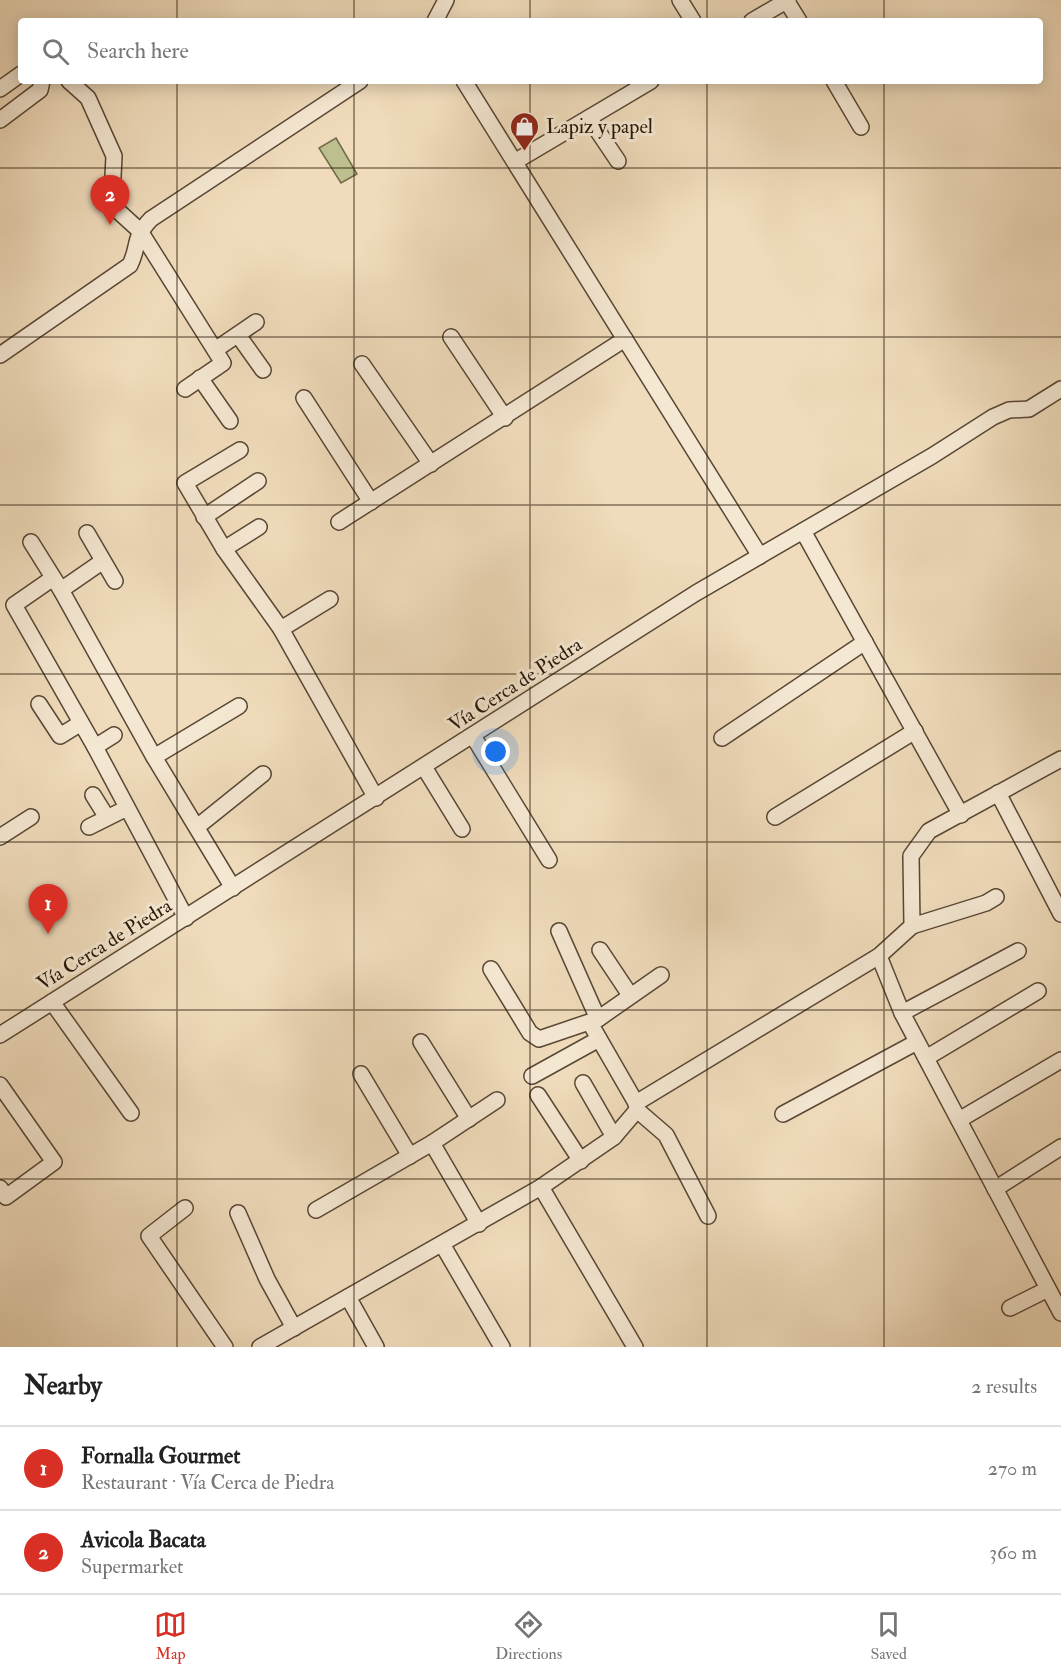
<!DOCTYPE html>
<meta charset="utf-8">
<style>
:root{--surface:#fff;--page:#f6f6f6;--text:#222;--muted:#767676;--line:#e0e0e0;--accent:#d93025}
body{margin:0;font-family:"IM FELL Double Pica",serif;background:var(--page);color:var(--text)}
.you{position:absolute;left:496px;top:752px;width:21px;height:21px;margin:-15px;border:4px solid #fff;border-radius:50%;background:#1a73e8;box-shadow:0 0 0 9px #1a73e833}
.badge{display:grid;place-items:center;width:39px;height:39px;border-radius:50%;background:var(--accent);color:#fff;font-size:20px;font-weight:700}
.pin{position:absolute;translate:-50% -50px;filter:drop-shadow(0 2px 3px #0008)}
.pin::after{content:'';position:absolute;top:32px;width:21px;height:18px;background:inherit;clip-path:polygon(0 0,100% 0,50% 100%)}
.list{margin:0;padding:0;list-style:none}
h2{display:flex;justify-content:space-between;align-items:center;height:78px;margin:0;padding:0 24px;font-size:26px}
h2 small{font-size:20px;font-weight:400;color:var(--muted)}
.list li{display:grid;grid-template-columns:39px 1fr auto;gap:18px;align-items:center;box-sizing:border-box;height:84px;padding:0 24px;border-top:2px solid var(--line)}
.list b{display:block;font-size:22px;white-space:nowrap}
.list p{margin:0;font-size:20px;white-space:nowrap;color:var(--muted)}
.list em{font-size:20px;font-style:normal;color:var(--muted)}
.icon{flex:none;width:33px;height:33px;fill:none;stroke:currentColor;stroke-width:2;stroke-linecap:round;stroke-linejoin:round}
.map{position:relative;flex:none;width:1061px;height:1347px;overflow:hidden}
.search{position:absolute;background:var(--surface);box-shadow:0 3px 15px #0003;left:18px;right:18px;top:18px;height:66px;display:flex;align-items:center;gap:15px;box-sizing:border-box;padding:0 21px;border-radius:6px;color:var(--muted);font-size:22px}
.sheet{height:246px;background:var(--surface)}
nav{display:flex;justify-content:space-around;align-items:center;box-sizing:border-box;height:84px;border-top:2px solid var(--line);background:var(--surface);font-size:16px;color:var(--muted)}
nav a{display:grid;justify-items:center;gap:3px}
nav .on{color:var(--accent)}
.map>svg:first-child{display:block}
.green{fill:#bdbf8e;stroke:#716a4a;stroke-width:1.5}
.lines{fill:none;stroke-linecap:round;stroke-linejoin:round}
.minor-casing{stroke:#584734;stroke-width:18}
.minor{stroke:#f5e8d3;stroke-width:15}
.grid{fill:none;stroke:#251506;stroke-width:1.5;stroke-opacity:0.55}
.labels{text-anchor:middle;stroke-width:6;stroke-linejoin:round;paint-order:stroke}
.poi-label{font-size:20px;fill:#251506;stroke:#f5e8d3;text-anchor:start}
.street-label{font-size:20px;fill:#251506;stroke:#f5e8d3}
</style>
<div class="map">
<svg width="1061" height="1347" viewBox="0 0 1061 1347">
<rect width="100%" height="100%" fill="#f0dcbc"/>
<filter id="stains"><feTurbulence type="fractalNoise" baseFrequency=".00333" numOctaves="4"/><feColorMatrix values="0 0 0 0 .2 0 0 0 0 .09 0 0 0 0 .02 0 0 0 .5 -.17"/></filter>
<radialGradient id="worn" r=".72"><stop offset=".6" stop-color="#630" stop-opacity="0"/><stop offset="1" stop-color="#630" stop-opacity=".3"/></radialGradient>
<polygon class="green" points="336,138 357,174 341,183 319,148"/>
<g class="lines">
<defs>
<g id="minor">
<polyline points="680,0 693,21"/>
<polyline points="786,0 799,21"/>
<polyline points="435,21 446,0"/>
<polyline points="752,21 788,0"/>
<polyline points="69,81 88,98 114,156 112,196 117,210 140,231 223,363 185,389"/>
<polyline points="464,81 760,556"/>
<polyline points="834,81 861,127"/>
<polyline points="0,89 21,74"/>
<polyline points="589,118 618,161"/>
<polyline points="0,120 40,90 42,81"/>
<polyline points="516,161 651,81"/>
<polyline points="238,335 263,370"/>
<polyline points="451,337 505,418"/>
<polyline points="215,350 256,322"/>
<path d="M0,355l130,-90c10,-21 2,-26 21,-46l209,-138"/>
<polyline points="362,364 431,464"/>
<polyline points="200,378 230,421"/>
<polyline points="304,398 371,502"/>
<polyline points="240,450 185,483 224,549 281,629 376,798"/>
<polyline points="204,517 258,481"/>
<polyline points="339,522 625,339"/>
<polyline points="803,531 961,815"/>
<polyline points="87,533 115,581"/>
<polyline points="31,542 61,590 154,757 233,888"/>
<polyline points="224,549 259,527"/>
<polyline points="53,578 14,605 95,747 186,918"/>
<polyline points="61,590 103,561"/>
<polyline points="281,629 330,599"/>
<polyline points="39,704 60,736 81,723"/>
<polyline points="473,736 549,860"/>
<polyline points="722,738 865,642"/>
<polyline points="95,747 114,735"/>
<polyline points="154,757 239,706"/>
<polyline points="424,767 462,829"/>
<polyline points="998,793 1061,914"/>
<polyline points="93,795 106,816"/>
<polyline points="775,817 915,731"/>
<polyline points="89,827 127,808"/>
<polyline points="197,827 263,774"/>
<polyline points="0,837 31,817"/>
<polyline points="912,926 986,903 996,897"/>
<polyline points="559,931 598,1019"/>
<polyline points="600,950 630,995"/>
<polyline points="879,956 902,1013 1061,1313"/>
<polyline points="491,969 530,1033 539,1039 598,1019 661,975"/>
<polyline points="52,1002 131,1113"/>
<polyline points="902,1013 1018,951"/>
<polyline points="590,1023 636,1103"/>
<polyline points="0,1035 696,593 932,456 993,417 1009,410 1029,409 1061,389"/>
<polyline points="421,1042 469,1119"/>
<polyline points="926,1058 1038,991"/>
<polyline points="361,1074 410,1156"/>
<polyline points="532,1076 599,1039"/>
<polyline points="583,1083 614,1137"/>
<polyline points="0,1085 54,1162 6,1197 0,1188"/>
<polyline points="538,1095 581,1161"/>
<polyline points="637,1110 666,1135 708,1216"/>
<polyline points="783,1114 917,1042"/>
<polyline points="959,1120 1061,1060"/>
<polyline points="432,1143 479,1224"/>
<polyline points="541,1187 635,1347"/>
<polyline points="995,1189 1061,1147"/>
<polyline points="185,1208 149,1236 225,1347"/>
<polyline points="316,1210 432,1143 497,1100"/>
<polyline points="238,1213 267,1279 294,1328"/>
<polyline points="442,1244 502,1347"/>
<polyline points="348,1297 376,1347"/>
<polyline points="1010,1308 1048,1289"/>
<polyline points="260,1347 541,1187 614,1137 637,1110 636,1103 879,956 912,926 911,856 929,831 1061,759"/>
</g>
</defs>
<use href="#minor" class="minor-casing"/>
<use href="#minor" class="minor"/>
</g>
<path class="grid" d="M177,0v21M354,0v21M530,0v21M707,0v21M884,0v21M177,81v1266M354,81v1266M530,81v1266M707,81v1266M884,81v1266M0,168h1061M0,337h1061M0,505h1061M0,674h1061M0,842h1061M0,1010h1061M0,1179h1061"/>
<defs>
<symbol id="shop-pin" viewBox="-11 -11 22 30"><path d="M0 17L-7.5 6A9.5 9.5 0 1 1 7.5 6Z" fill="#8f2418" stroke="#f5e8d3"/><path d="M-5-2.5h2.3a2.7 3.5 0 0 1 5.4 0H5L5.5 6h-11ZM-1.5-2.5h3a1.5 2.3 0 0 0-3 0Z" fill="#fff"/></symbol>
</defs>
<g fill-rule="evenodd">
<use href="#shop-pin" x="508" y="110" width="33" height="45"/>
</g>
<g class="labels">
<g class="poi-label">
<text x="546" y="133">Lapiz y papel</text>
</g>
<g class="street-label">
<text transform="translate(515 684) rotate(-33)" y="7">Vía Cerca de Piedra</text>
<text transform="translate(104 944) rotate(-32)" y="7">Vía Cerca de Piedra</text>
</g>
</g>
<rect width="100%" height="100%" filter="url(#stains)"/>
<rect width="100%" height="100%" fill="url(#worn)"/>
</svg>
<div class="you"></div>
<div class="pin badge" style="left:48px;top:934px">1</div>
<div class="pin badge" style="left:110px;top:225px">2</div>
<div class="search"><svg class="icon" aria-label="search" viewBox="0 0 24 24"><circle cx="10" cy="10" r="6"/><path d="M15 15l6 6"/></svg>Search here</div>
</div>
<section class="sheet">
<h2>Nearby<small>2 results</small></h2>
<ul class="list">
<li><span class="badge">1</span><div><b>Fornalla Gourmet</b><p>Restaurant · Vía Cerca de Piedra</p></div><em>270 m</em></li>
<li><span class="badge">2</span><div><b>Avicola Bacata</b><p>Supermarket</p></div><em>360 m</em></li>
</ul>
</section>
<nav>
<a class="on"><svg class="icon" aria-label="map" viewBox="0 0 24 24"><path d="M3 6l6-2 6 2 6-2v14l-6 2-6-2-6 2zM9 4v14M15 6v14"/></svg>Map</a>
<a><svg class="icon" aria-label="directions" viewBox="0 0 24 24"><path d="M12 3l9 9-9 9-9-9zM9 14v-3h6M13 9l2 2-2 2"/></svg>Directions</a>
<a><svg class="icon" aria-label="saved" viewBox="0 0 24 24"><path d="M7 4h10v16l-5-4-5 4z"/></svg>Saved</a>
</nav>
